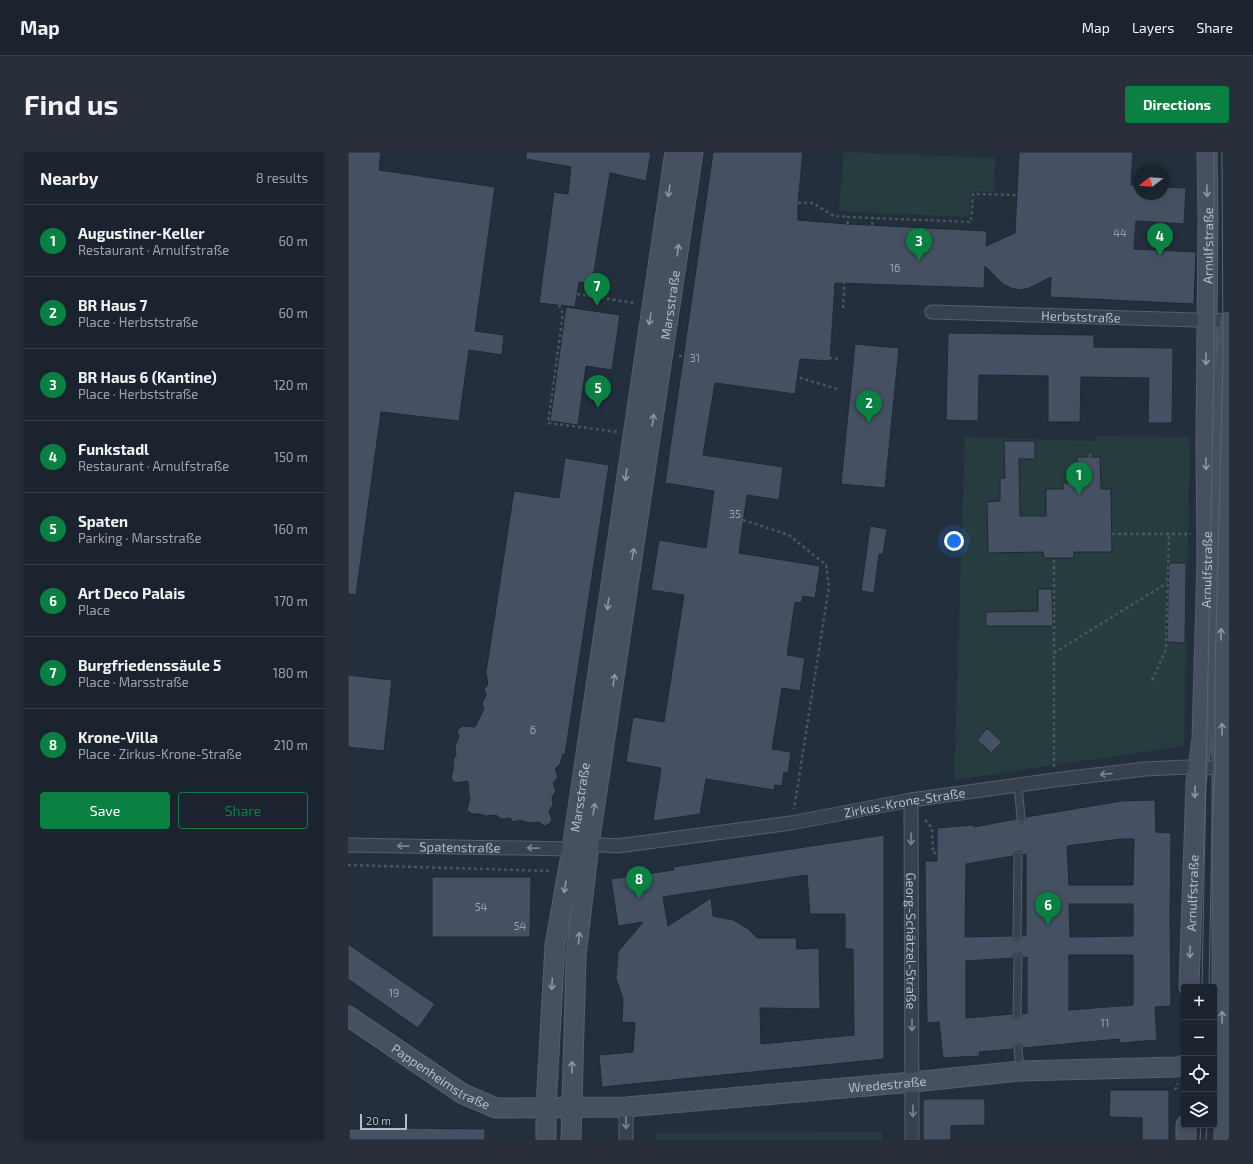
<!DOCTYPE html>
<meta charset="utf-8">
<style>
:root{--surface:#1b232e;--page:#282f3a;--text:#f1f3f6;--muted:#a0a4aa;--line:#39404a;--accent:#0b8043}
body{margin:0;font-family:"Exo 2",sans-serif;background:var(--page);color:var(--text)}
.controls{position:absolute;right:12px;bottom:12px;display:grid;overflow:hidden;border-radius:4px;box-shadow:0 2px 6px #0003}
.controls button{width:36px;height:36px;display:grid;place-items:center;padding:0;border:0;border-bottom:1px solid var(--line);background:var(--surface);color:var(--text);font:20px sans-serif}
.compass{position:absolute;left:785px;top:12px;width:36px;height:36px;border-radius:50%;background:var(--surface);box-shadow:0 2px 6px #0003;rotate:253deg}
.scale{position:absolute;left:12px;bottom:10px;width:47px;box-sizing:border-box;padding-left:4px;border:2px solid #b4bcc9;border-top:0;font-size:11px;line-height:14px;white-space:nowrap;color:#b4bcc9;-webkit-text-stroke:3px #1d2633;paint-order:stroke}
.you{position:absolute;left:606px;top:389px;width:14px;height:14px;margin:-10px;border:3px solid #fff;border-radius:50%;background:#1a73e8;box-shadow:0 0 0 6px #1a73e833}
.badge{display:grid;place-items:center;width:26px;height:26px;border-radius:50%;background:var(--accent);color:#fff;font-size:13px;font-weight:700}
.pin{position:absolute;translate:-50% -33px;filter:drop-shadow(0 1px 2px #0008)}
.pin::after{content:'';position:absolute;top:21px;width:14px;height:12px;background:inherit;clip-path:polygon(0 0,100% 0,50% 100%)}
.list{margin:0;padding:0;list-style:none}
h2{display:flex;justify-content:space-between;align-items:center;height:52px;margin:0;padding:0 16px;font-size:17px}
h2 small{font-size:13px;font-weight:400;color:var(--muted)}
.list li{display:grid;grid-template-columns:26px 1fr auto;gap:12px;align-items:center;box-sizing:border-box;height:72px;padding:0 16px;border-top:1px solid var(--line)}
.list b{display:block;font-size:15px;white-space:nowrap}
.list p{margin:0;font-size:13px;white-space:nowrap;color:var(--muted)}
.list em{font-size:13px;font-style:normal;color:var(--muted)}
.actions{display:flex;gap:8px;padding:12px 16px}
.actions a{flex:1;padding:9px 0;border:1px solid var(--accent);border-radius:4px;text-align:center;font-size:14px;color:var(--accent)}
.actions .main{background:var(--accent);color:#fff}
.icon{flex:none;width:22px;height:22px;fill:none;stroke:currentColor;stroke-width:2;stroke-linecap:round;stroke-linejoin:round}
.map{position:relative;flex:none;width:881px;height:988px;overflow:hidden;border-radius:4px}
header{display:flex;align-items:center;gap:24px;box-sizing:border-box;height:56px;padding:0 20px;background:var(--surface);border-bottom:1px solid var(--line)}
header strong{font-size:19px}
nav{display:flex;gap:22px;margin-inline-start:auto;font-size:14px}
.intro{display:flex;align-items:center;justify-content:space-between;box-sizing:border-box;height:96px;padding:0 24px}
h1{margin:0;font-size:28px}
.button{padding:10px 18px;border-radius:4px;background:var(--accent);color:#fff;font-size:14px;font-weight:700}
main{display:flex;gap:24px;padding:0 24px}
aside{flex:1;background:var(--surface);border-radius:4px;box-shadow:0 2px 6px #0003}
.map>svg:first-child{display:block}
.park{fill:#263c3f}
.building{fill:#455162;stroke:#1f2835;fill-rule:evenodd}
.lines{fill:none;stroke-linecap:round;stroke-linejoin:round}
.lane-casing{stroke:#565f6c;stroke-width:9}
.street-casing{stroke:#565f6c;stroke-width:15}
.secondary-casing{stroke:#565f6c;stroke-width:21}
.path{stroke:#44595c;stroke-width:2.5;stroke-dasharray:3 3;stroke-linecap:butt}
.lane{stroke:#38414e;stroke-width:7}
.street{stroke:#38414e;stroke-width:13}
.secondary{stroke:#465061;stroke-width:19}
.tram{stroke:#5a6575;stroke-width:1}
.path-bridge{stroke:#44595c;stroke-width:2.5;stroke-dasharray:3 3;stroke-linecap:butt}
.oneway{stroke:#8e96a5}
.oneway2{stroke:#7c8592}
.labels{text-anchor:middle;stroke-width:3;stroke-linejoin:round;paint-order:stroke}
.number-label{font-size:11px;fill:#98a1af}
.street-label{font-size:13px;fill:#b4bcc9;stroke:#1d2633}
</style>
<header>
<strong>Map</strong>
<nav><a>Map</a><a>Layers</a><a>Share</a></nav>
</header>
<div class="intro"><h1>Find us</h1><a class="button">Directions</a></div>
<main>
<aside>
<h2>Nearby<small>8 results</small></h2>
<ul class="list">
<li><span class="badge">1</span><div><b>Augustiner-Keller</b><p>Restaurant · Arnulfstraße</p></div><em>60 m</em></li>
<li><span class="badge">2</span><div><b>BR Haus 7</b><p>Place · Herbststraße</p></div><em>60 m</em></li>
<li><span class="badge">3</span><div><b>BR Haus 6 (Kantine)</b><p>Place · Herbststraße</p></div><em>120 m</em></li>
<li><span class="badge">4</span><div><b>Funkstadl</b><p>Restaurant · Arnulfstraße</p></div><em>150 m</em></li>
<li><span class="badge">5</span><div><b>Spaten</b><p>Parking · Marsstraße</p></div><em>160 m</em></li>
<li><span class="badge">6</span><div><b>Art Deco Palais</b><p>Place</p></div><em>170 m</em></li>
<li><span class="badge">7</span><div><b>Burgfriedenssäule 5</b><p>Place · Marsstraße</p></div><em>180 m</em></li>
<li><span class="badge">8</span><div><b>Krone-Villa</b><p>Place · Zirkus-Krone-Straße</p></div><em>210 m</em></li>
</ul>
<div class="actions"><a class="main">Save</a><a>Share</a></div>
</aside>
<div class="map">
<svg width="881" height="988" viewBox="0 0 881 988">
<rect width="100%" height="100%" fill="#242f3e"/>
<g class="park">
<polygon points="496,0 647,6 646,40 623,39 621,65 506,60 491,58"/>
<polygon points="749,284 842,285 836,594 606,628 617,285 748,289"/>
<polygon points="534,980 534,988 307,988 307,981"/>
</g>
<g class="building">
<polygon points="0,0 33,0 31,18 147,35 127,179 156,183 154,203 121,198 111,269 33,260 8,443 0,442"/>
<polygon points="178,0 303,0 298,29 262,21 244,132 231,130 227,155 191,151 206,40 220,42 223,15 178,7"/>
<polygon points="365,0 455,0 450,51 450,68 499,72 639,79 638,94 667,81 671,0 785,0 783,33 791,33 791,42 815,42 815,35 838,36 836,72 788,69 786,97 848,100 846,152 702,145 703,125 681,136 672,138 663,136 655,132 637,114 636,136 487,131 482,209 452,207 447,242 367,231 355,303 435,315 431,348 399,343 391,401 472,414 467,446 455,444 453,451 447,450 439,503 457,506 452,539 434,536 424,597 443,600 440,621 436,620 434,634 427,633 426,638 358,627 352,662 305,669 313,616 278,610 285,565 316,570 336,443 303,438 311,388 358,396 366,339 317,331"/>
<polygon points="218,155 272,163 264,218 238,214 230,273 202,269"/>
<polygon points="600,181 746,183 746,195 825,196 824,271 800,271 801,226 733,225 732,270 700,270 700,224 631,223 630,269 598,268"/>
<polygon points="507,192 551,196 537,336 493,332"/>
<polygon points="656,289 687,289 687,307 671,307 672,364 698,364 698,337 715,337 715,331 729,331 729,305 752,305 753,337 763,337 764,400 726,400 726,406 696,406 695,400 640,401 639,350 652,349 652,326 657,326"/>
<polygon points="217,306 261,313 217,603 215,602 212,612 207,617 210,625 205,631 208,639 204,645 205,653 201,659 204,668 201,672 196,674 191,670 181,671 172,668 165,670 162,666 153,667 148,663 138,664 132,662 124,662 119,658 122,645 121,643 120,629 107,631 103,626 106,613 105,608 108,603 107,594 111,585 109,579 110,577 115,574 127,575 136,557 134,552 138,543 136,537 140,533 138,520 166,339 211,346"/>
<polygon points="522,374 539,377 535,402 531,402 526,441 513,439"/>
<polygon points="821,411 838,411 837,491 819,490"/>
<polygon points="690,437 704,437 705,474 638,474 638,460 690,459"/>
<polygon points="0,523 44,528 36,599 0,595"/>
<polygon points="639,576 654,590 643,601 629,588"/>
<path d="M807,648l1,32 15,1 -1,83 1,90 -16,1 2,33 -38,3v-4l-96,9 -1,-3 -4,-2 -4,3 -1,3 -34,3 1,4 -37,2 -4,-36 -12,1 -2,-162h12v-33l36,-3 1,2 42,-8 3,3 3,1 3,-3 1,-3 95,-16zM773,687h13l-1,46h-64l-2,-39zM670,699l3,1 2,3 3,-1v81h-4l-1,4 -4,2 -3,-1 -2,-4 -47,1 1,-73 47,-8 1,-3zM721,752h64v32l-63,1zM670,801l3,1 2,4 4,-1v56l-5,1 -1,3 -4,2 -3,-1 -2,-4 -46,4v-57l47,-3 1,-3zM721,803h64v50l-64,5z"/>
<path d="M536,683v224l-282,28 -3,-32 34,-3 2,-29 -13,-1 1,-23 -7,-20 2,-27 25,-30 -25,4 -7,-47 63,-9 -1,-3zM459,723l3,39h35v35h8l1,86 -93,9 -1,-36 60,1 -1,-61 -22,1 -1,-11h-39l-10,-10 -14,-8 -20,-4 -2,-18 -43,28 -5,-29z"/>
<polygon points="84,725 183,725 182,785 84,785"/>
<polygon points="0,792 87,852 70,876 0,827"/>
<polygon points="762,938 821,938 821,988 794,988 794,966 761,965"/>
<polygon points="575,947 637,947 637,973 603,974 603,988 575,988"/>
<polygon points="51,976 137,977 137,988 1,988 1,977"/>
</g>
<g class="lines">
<defs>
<g id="lane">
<polyline points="670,633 673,666"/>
<polyline points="669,784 670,704"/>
<polyline points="669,862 670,806"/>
<polyline points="670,896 672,918"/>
</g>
<g id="street">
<path id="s1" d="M584,160l297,9"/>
<path id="s2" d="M563,648l1,340"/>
<path id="s3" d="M241,692l28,2 174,-23 120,-23 143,-20 91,-11 42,-2 35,1"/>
<path id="s4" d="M0,693l224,4"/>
<polyline points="278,955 278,988"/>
</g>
<g id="secondary">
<path id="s5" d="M841,835l7,-204 6,-44 5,-178 -1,-117 2,-227 -1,-65"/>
<path id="s6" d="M0,864l115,78 33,14 130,-1 287,-25 107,-11 157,-4 7,-2"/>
<path id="s7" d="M198,988v-32l9,-163 17,-96 103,-697"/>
<path id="s8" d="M223,988l5,-184 13,-112 104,-692"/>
<polyline points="838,988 838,973"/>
<polyline points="876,988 876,938 874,866 874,616 873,521 878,207 881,170"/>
</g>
</defs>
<use href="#lane" class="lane-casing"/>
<use href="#street" class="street-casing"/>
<use href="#secondary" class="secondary-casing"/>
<g class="path">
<polyline points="450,51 465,51 486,64 500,65"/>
<polyline points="524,73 525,66"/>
<polyline points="237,131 243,144"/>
<polyline points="229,142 287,151"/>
<polyline points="211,153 215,162 200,271 270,280"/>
<polyline points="495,156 500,65 623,70 625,42 668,43"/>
<polyline points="331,204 347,206"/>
<polyline points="481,206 491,207"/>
<polyline points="446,224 489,237"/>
<polyline points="742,305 743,299"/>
<polyline points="395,368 441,383 478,413 481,434 446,657"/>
<polyline points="764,382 843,382"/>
<polyline points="706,501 819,431"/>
<polyline points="804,528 818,498 821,382"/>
<polyline points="706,615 706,406"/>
<polyline points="577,668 584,676 585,701 589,701"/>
<polyline points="0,713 203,719"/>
<polyline points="827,938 830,931"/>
</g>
<use href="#lane" class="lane"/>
<use href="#street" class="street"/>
<use href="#secondary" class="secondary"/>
<g class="tram">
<polyline points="854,835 866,206 866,0"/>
<polyline points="861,835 864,679 867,615 867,522 875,207 874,0"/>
<polyline points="852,988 853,973"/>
<polyline points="858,988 859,973"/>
</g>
<polyline class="path-bridge" points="491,84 505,86"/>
</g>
<defs><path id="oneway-shaft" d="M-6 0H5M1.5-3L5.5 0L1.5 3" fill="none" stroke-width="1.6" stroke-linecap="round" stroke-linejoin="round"/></defs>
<g class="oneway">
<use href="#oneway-shaft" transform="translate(321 39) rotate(99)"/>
<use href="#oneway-shaft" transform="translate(859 39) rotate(89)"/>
<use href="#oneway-shaft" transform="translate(330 98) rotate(-82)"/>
<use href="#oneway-shaft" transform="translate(302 167) rotate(99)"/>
<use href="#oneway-shaft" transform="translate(858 207) rotate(90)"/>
<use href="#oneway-shaft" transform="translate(305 268) rotate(-82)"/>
<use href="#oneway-shaft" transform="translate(858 312) rotate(89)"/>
<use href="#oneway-shaft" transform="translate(278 323) rotate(98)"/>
<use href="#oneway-shaft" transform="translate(285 402) rotate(-81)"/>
<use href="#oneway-shaft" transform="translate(260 452) rotate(98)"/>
<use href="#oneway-shaft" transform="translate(873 482) rotate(-89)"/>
<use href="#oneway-shaft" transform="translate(266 528) rotate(-81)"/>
<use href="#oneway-shaft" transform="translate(874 577) rotate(-91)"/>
<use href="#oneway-shaft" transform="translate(847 640) rotate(92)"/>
<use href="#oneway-shaft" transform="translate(246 657) rotate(-81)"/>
<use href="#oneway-shaft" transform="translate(217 735) rotate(100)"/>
<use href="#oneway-shaft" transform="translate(231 786) rotate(-84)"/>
<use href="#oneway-shaft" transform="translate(842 800) rotate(92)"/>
<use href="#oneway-shaft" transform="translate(204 832) rotate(93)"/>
<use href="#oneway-shaft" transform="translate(874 865) rotate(-90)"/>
<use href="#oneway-shaft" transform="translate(224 915) rotate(-88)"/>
</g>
<g class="oneway2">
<use href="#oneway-shaft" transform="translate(758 622) rotate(174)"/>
<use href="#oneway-shaft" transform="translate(563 687) rotate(90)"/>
<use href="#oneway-shaft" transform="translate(55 694) rotate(-179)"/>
<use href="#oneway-shaft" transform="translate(185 696) rotate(-179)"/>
<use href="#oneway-shaft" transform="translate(564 873) rotate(90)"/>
<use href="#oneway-shaft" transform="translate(565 959) rotate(90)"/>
<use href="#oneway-shaft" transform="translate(278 971) rotate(90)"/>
</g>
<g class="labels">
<g class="number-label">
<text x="772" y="85">44</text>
<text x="547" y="120">16</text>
<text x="347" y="210">31</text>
<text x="387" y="366">35</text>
<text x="185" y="582">6</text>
<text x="133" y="759">54</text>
<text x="172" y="778">54</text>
<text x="46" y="845">19</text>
<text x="757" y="875">11</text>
</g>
<g class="street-label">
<text dy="5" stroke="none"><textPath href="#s5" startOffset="742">Arnulfstraße</textPath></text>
<text dy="5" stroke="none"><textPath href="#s8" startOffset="842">Marsstraße</textPath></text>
<text dy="5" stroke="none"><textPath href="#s1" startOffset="149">Herbststraße</textPath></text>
<text dy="5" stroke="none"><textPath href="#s5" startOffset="418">Arnulfstraße</textPath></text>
<text dy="5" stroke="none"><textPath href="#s7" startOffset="345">Marsstraße</textPath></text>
<text dy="5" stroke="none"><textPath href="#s3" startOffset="319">Zirkus-Krone-Straße</textPath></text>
<text dy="5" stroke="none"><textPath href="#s4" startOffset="112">Spatenstraße</textPath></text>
<text dy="5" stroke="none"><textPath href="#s5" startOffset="94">Arnulfstraße</textPath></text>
<text dy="5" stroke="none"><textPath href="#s2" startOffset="141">Georg-Schätzel-Straße</textPath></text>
<text dy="5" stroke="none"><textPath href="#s6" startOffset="111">Pappenheimstraße</textPath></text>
<text dy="5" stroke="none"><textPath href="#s6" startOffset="567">Wredestraße</textPath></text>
</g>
</g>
</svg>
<div class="controls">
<button>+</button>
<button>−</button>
<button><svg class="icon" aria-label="locate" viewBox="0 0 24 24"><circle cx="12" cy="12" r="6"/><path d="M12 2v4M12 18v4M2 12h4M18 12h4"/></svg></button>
<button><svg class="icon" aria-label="layers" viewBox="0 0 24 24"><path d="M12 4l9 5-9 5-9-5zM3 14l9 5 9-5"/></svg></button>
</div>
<svg class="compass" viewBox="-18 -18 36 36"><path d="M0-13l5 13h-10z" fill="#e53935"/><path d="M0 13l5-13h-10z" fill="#a0a4aa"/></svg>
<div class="scale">20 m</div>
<div class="you"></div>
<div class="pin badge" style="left:731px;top:343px">1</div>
<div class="pin badge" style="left:521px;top:271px">2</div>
<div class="pin badge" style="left:571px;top:109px">3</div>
<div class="pin badge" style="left:812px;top:104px">4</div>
<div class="pin badge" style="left:250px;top:256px">5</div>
<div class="pin badge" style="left:700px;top:773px">6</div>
<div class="pin badge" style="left:249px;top:154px">7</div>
<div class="pin badge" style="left:291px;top:747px">8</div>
</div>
</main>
